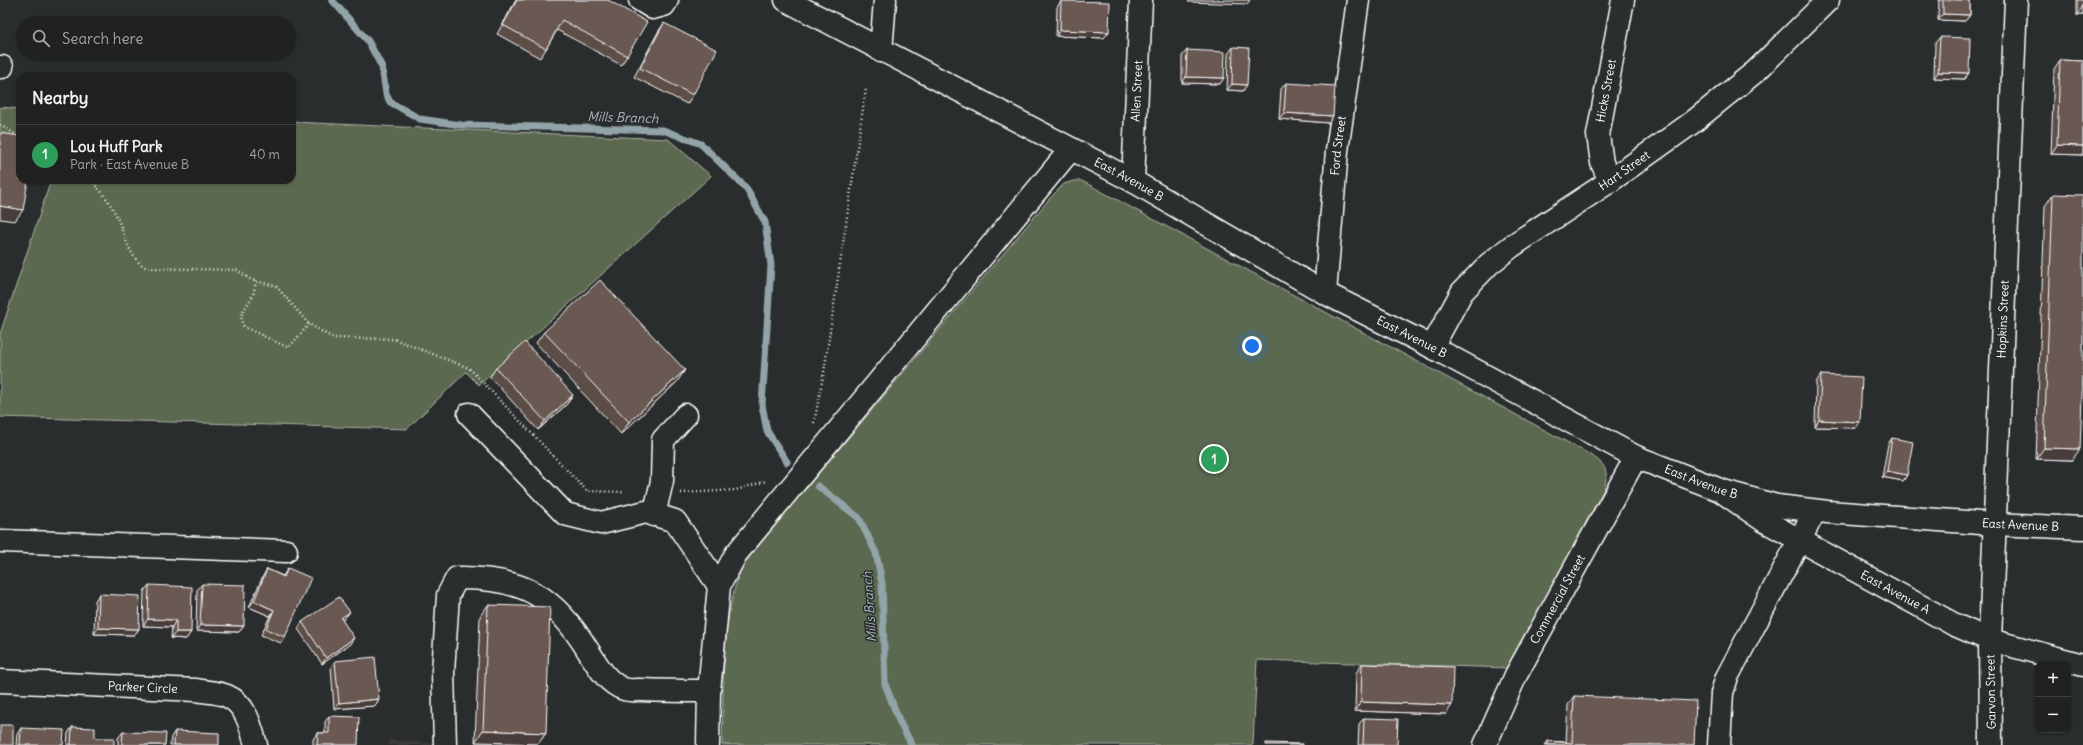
<!DOCTYPE html>
<meta charset="utf-8">
<style>
:root{--surface:#202222;--page:#2d2f2f;--text:#f1f3f6;--muted:#a2a4a5;--line:#3d3f40;--accent:#b45309}
body{margin:0;font-family:Delius,sans-serif;background:var(--page);color:var(--text)}
.controls{position:absolute;right:12px;bottom:12px;display:grid;overflow:hidden;border-radius:8px;box-shadow:0 1px 3px #0004}
.controls button{width:36px;height:36px;display:grid;place-items:center;padding:0;border:0;border-bottom:1px solid var(--line);background:var(--surface);color:var(--text);font:20px sans-serif}
.you{position:absolute;left:1252px;top:346px;width:14px;height:14px;margin:-10px;border:3px solid #fff;border-radius:50%;background:#1a73e8;box-shadow:0 0 0 6px #1a73e833}
.badge{display:grid;place-items:center;width:26px;height:26px;border-radius:50%;background:var(--accent);color:#fff;font-size:13px;font-weight:700}
.pin{position:absolute;translate:-50% -50%;border:2px solid #fff;box-shadow:0 1px 4px #0006}
.list{margin:0;padding:0;list-style:none}
h2{display:flex;justify-content:space-between;align-items:center;height:52px;margin:0;padding:0 16px;font-size:17px}
h2 small{font-size:13px;font-weight:400;color:var(--muted)}
.list li{display:grid;grid-template-columns:26px 1fr auto;gap:12px;align-items:center;box-sizing:border-box;height:60px;padding:0 16px;border-top:1px solid var(--line)}
.list b{display:block;font-size:15px;white-space:nowrap}
.list p{margin:0;font-size:13px;white-space:nowrap;color:var(--muted)}
.list em{font-size:13px;font-style:normal;color:var(--muted)}
.icon{flex:none;width:22px;height:22px;fill:none;stroke:currentColor;stroke-width:2;stroke-linecap:round;stroke-linejoin:round}
.map{position:relative;flex:none;width:2083px;height:745px;overflow:hidden}
.search{position:absolute;background:var(--surface);box-shadow:0 1px 3px #0004;left:16px;top:16px;width:280px;height:44px;display:flex;align-items:center;gap:10px;box-sizing:border-box;padding:0 14px;border-radius:22px;color:var(--muted);font-size:15px}
.panel{position:absolute;background:var(--surface);box-shadow:0 1px 3px #0004;left:16px;top:72px;width:280px;height:112px;border-radius:12px}
.map>svg:first-child{display:block}
.built{fill:#3d3a39}
.green{fill:#5c6951;stroke:#aeb4a8}
.lines{fill:none;stroke-linecap:round;stroke-linejoin:round}
.stream{stroke:#93a4a9;stroke-width:7}
.minor-casing{stroke:#fff;stroke-width:25}
.major-casing{stroke:#fff;stroke-width:25}
.path{stroke:#fff;stroke-width:2.5;stroke-dasharray:1 3;stroke-linecap:butt}
.minor{stroke:#2a2d2e;stroke-width:22}
.major{stroke:#2a2d2e;stroke-width:22}
.wall{fill:#5b4d47;stroke:#fff}
.shaded-wall{fill:#4a3e3a;stroke:#fff}
.building{fill:#6a5953;stroke:#fff}
.labels{text-anchor:middle;stroke-width:3;stroke-linejoin:round;paint-order:stroke}
.street-label{font-size:12px;fill:#fff;stroke:#2a2d2e}
.water-label{font-size:13px;font-style:italic;fill:#aebbbe;stroke:#2a2d2e}
</style>
<div class="map">
<svg width="2083" height="745" viewBox="0 0 2083 745">
<rect width="100%" height="100%" fill="#2a2d2e"/>
<filter id="ink" filterUnits="userSpaceOnUse"><feTurbulence type="fractalNoise" baseFrequency=".025" numOctaves="2"/><feDisplacementMap in="SourceGraphic" scale="8" xChannelSelector="R" yChannelSelector="G"/><feConvolveMatrix kernelMatrix="1 2 1 2 8 2 1 2 1" color-interpolation-filters="sRGB"/></filter>
<g filter="url(#ink)">
<polygon class="built" points="389,740 451,745 389,745"/>
<g class="green">
<polygon points="0,107 20,109 20,142 0,131"/>
<polygon points="292,122 668,139 711,176 479,385 466,372 407,429 0,417 0,334 51,180 292,180"/>
<path d="M1073,181h9l509,274c15,10 18,16 13,34l-96,179 -251,-8 -4,85h-531c2,-55 -2,-118 17,-170 3,-9 10,-17 16,-26l296,-352 13,-13z"/>
</g>
<g class="lines">
<g class="stream">
<polyline points="332,0 368,41 382,67 386,94 390,102 420,119 461,125 663,130 701,144 746,188 765,222 771,265 762,405 767,431 787,462"/>
<polyline points="818,486 859,518 876,553 882,583 885,684 900,723 912,745"/>
</g>
<defs>
<g id="minor">
<polyline points="640,0 653,8 664,5 667,0"/>
<polyline points="881,51 885,0"/>
<polyline points="0,67 2,67"/>
<path id="s1" d="M1133,181l8,-181"/>
<path id="s2" d="M1610,181l-8,-18 -4,-28 25,-135"/>
<path id="s3" d="M1325,293l12,-142 21,-151"/>
<path id="s4" d="M1432,347l30,-55 27,-28 23,-18 98,-65 83,-59 63,-51 72,-71"/>
<polyline points="469,414 565,514 601,523 646,512 675,521 719,586"/>
<path id="s5" d="M1724,493l39,27 192,105 35,15 93,25"/>
<polyline points="654,515 662,481 663,440 686,415"/>
<polyline points="0,541 286,551"/>
<path id="s6" d="M0,681l196,9c9,2 22,2 31,6 19,8 24,31 29,49"/>
<path d="M445,745l-2,-73 5,-77 9,-17c66,-1 98,18 132,74 9,14 18,31 35,37 5,2 13,1 18,1 22,1 45,1 67,1"/>
<polyline points="708,745 709,691 719,586 736,554 1071,149"/>
<path id="s7" d="M1485,745l31,-70 120,-218"/>
<polyline points="1719,745 1722,693 1727,677 1815,511"/>
<path id="s8" d="M1991,745l-1,-105 26,-640"/>
</g>
<g id="major">
<path id="s9" d="M786,0l347,181 192,112 107,54 204,110 84,33 57,16 51,6 166,12 89,4"/>
</g>
</defs>
<use href="#minor" class="minor-casing"/>
<use href="#major" class="major-casing"/>
<g class="path">
<polyline points="0,125 20,137"/>
<path d="M90,180c11,10 20,22 26,35 8,17 13,45 31,53l90,2 14,10 25,6 33,38 24,14 61,1 75,29 118,123 38,1"/>
<path d="M256,281c-1,4 -1,9 -3,13 -4,12 -17,19 -9,33l43,20 4,-2 18,-21"/>
<polyline points="814,423 824,372 866,88"/>
<polyline points="681,493 736,490 766,481"/>
</g>
<use href="#minor" class="minor"/>
<use href="#major" class="major"/>
</g>
<g class="wall">
<polygon points="516,0 608,0 627,56 621,65 557,30 546,49 540,58 497,34"/>
<polygon points="1939,0 1970,0 1970,15 1965,21 1938,20"/>
<rect x="2077" y="0" width="6" height="15"/>
<polygon points="1061,1 1104,38 1056,36 1057,7"/>
<polygon points="664,23 693,95 687,104 634,77 658,32"/>
<polygon points="1940,37 1969,73 1964,79 1934,78 1935,43"/>
<polygon points="1233,47 1243,91 1227,90 1228,54"/>
<polygon points="1187,50 1220,84 1182,83 1182,56"/>
<polygon points="2060,60 2083,61 2083,155 2051,154 2054,69"/>
<polygon points="1286,83 1329,123 1279,119 1281,89"/>
<polygon points="2053,194 2072,460 2036,459 2045,206"/>
<polygon points="544,332 677,382 621,434 536,343"/>
<polygon points="496,368 573,395 567,404 538,430 490,377"/>
<polygon points="1821,375 1856,428 1815,427 1816,382"/>
<polygon points="1892,438 1907,475 1903,481 1882,477 1888,444"/>
<polygon points="288,568 285,637 281,643 261,635 270,616 249,607 263,576 267,569 283,576"/>
<polygon points="202,584 244,626 239,632 196,631 197,590"/>
<polygon points="149,585 191,632 186,639 171,638 172,627 143,626 144,591"/>
<polygon points="99,594 139,629 134,635 94,634 95,601"/>
<polygon points="488,605 546,733 538,744 475,742 480,616"/>
<polygon points="345,618 342,620 350,644 322,664 298,629 302,622"/>
<polygon points="335,661 379,699 375,706 334,709 331,667"/>
<polygon points="1362,664 1446,714 1355,711 1356,673"/>
<polygon points="1574,696 1694,745 1545,745 1548,741 1566,742 1568,705"/>
<polygon points="329,716 358,745 313,745 313,739 318,733 325,733 325,722"/>
<polygon points="1364,718 1397,745 1358,745 1359,724"/>
<polygon points="72,727 95,738 114,745 67,745 68,733"/>
<polygon points="21,728 63,745 16,745 17,734"/>
<polygon points="175,731 219,745 170,745 171,737"/>
<polygon points="123,732 165,745 118,745 118,738"/>
</g>
<g class="shaded-wall">
<polygon points="1190,0 1250,0 1247,4 1188,2"/>
<polygon points="2083,6 2083,15 2077,15"/>
<polygon points="1943,14 1970,15 1965,21 1938,20"/>
<polygon points="1060,30 1109,32 1104,38 1056,36"/>
<polygon points="1938,72 1969,73 1964,79 1934,78"/>
<polygon points="1186,77 1224,78 1220,84 1182,83"/>
<polygon points="1232,84 1247,85 1243,91 1227,90"/>
<polygon points="1284,113 1333,116 1329,123 1279,119"/>
<polygon points="2057,145 2083,146 2083,155 2051,154"/>
<polygon points="0,206 23,210 15,221 0,219"/>
<polygon points="685,370 677,382 621,434 629,422"/>
<polygon points="573,395 567,404 538,430 545,421"/>
<polygon points="1819,420 1860,422 1856,428 1815,427"/>
<polygon points="2044,448 2080,449 2072,460 2036,459"/>
<polygon points="1887,471 1907,475 1903,481 1882,477"/>
<polygon points="254,601 274,610 270,616 249,607"/>
<polygon points="350,612 345,618 336,624 341,618"/>
<polygon points="148,619 176,620 172,627 143,626"/>
<polygon points="200,625 244,626 239,632 196,631"/>
<polygon points="98,628 139,629 134,635 94,634"/>
<polygon points="176,632 191,632 186,639 171,638"/>
<polygon points="354,638 350,644 322,664 326,658"/>
<polygon points="379,699 375,706 334,709 339,703"/>
<polygon points="1361,702 1452,705 1446,714 1355,711"/>
<polygon points="483,730 546,733 538,744 475,742"/>
</g>
<g class="building">
<polygon points="517,0 608,0 647,22 627,56 562,20 546,49 503,25"/>
<polygon points="1943,0 1970,0 1970,15 1943,14"/>
<polygon points="1061,1 1110,2 1109,32 1060,30"/>
<polygon points="664,23 717,50 693,95 640,68"/>
<polygon points="1940,37 1970,38 1969,73 1938,72"/>
<polygon points="1233,47 1249,48 1247,85 1232,84"/>
<polygon points="1187,50 1225,52 1224,78 1186,77"/>
<polygon points="2060,60 2083,61 2083,146 2057,145"/>
<polygon points="1286,83 1335,86 1333,116 1284,113"/>
<polygon points="0,133 20,136 20,180 28,180 23,210 0,206"/>
<polygon points="2053,194 2083,195 2083,372 2080,449 2044,448"/>
<polygon points="600,280 685,370 629,422 544,332"/>
<polygon points="525,342 573,395 545,421 496,368"/>
<polygon points="1821,375 1862,377 1860,422 1819,420"/>
<polygon points="1892,438 1913,442 1907,475 1887,471"/>
<polygon points="288,568 311,578 285,637 266,629 274,610 254,601 267,569 284,577"/>
<polygon points="202,584 245,585 244,626 200,625"/>
<polygon points="149,585 192,587 191,632 176,632 176,620 148,619"/>
<polygon points="99,594 140,596 139,629 98,628"/>
<polygon points="339,597 350,612 341,618 354,638 326,658 302,622"/>
<polygon points="488,605 550,607 546,733 483,730"/>
<polygon points="375,657 379,699 339,703 335,661"/>
<polygon points="1362,664 1453,667 1452,705 1361,702"/>
<polygon points="1574,696 1696,701 1694,745 1548,745 1548,741 1572,743"/>
<polygon points="329,716 359,717 358,745 317,745 318,733 329,733"/>
<polygon points="1364,718 1398,719 1397,745 1363,745"/>
<rect x="0" y="725" width="13" height="20"/>
<polygon points="72,727 95,728 95,738 114,738 114,745 71,745"/>
<polygon points="21,728 64,730 63,745 20,745"/>
<polygon points="175,731 219,733 219,745 174,745"/>
<polygon points="123,732 166,733 165,745 122,745"/>
<polygon points="1266,743 1303,744 1303,745 1266,745"/>
</g>
</g>
<g class="labels">
<g class="street-label">
<text dy="4" stroke="none"><textPath href="#s1" startOffset="90">Allen Street</textPath></text>
<text dy="4" stroke="none"><textPath href="#s2" startOffset="93">Hicks Street</textPath></text>
<text dy="4" stroke="none"><textPath href="#s3" startOffset="148">Ford Street</textPath></text>
<text dy="4" stroke="none"><textPath href="#s4" startOffset="266">Hart Street</textPath></text>
<text dy="4" stroke="none"><textPath href="#s9" startOffset="387">East Avenue B</textPath></text>
<text dy="4" stroke="none"><textPath href="#s8" startOffset="426">Hopkins Street</textPath></text>
<text dy="4" stroke="none"><textPath href="#s9" startOffset="711">East Avenue B</textPath></text>
<text dy="4" stroke="none"><textPath href="#s9" startOffset="1035">East Avenue B</textPath></text>
<text dy="4" stroke="none"><textPath href="#s9" startOffset="1359">East Avenue B</textPath></text>
<text dy="4" stroke="none"><textPath href="#s5" startOffset="198">East Avenue A</textPath></text>
<text dy="4" stroke="none"><textPath href="#s7" startOffset="163">Commercial Street</textPath></text>
<text dy="4" stroke="none"><textPath href="#s6" startOffset="143">Parker Circle</textPath></text>
<text transform="translate(1991 692) rotate(-91)" y="4">Garvon Street</text>
</g>
<g class="water-label">
<text transform="translate(623 117) rotate(2)" y="5">Mills Branch</text>
<text transform="translate(869 607) rotate(-94)" y="5">Mills Branch</text>
</g>
</g>
</svg>
<div class="controls">
<button>+</button>
<button>−</button>
</div>
<div class="you"></div>
<div class="pin badge" style="left:1214px;top:459px;background:#2e9e5b">1</div>
<div class="search"><svg class="icon" aria-label="search" viewBox="0 0 24 24"><circle cx="10" cy="10" r="6"/><path d="M15 15l6 6"/></svg>Search here</div>
<section class="panel">
<h2>Nearby<small></small></h2>
<ul class="list">
<li><span class="badge" style="background:#2e9e5b">1</span><div><b>Lou Huff Park</b><p>Park · East Avenue B</p></div><em>40 m</em></li>
</ul>
</section>
</div>
